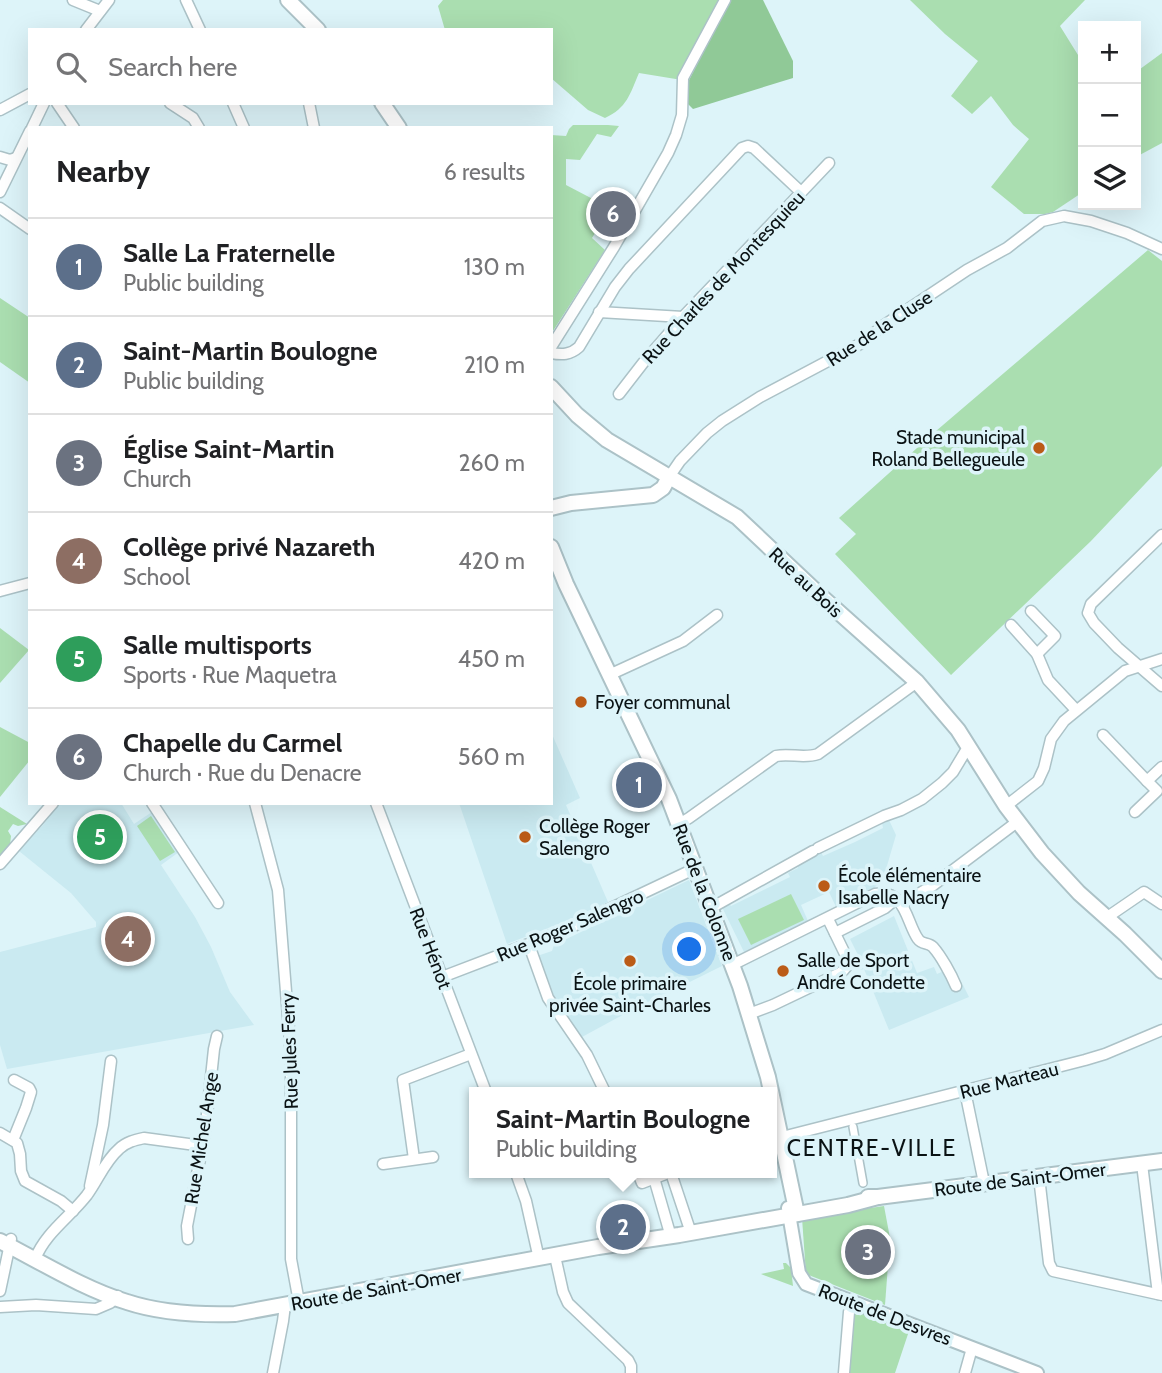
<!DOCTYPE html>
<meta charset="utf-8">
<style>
:root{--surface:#fff;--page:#f2f2f2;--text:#202124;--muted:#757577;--line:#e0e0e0;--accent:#b45309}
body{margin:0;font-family:Cabin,sans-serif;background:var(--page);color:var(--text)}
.controls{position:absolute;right:21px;top:21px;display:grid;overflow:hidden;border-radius:0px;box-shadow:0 7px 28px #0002}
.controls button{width:63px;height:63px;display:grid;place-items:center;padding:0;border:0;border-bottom:2px solid var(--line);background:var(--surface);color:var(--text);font:35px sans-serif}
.you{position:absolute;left:690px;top:950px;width:24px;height:24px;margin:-18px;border:5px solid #fff;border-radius:50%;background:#1a73e8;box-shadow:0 0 0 10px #1a73e833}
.badge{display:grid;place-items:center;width:46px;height:46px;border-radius:50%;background:var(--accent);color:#fff;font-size:23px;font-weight:700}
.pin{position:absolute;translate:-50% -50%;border:4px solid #fff;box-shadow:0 2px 7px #0006}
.popup{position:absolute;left:469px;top:1087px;width:308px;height:91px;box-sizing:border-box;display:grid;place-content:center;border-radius:0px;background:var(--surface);filter:drop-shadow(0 2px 5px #0005);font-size:23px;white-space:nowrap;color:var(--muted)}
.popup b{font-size:26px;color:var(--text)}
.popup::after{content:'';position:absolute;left:50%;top:100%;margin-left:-14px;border:14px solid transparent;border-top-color:var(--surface)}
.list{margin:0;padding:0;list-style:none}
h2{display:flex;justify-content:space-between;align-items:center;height:91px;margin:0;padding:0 28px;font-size:30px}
h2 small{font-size:23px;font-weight:400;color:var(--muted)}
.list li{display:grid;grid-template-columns:46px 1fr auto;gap:21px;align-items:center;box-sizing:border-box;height:98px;padding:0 28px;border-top:2px solid var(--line)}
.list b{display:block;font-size:26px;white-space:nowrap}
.list p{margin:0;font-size:23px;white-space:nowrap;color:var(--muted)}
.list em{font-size:23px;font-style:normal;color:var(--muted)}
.icon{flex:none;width:38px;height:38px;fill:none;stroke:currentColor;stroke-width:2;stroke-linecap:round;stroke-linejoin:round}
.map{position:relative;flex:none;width:1162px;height:1373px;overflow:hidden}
.search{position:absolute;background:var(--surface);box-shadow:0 7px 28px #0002;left:28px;top:28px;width:525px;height:77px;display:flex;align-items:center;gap:18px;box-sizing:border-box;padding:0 24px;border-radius:0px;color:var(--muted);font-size:26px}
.panel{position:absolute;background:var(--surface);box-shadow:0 7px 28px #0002;left:28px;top:126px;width:525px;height:679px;border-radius:0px}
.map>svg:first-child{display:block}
.built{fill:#caeaf1}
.green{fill:#aadeb0}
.forest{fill:#90c997}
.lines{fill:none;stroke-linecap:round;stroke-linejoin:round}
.pedestrian-casing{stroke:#acc2c7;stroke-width:10}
.minor-casing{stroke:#acc2c7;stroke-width:13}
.tertiary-casing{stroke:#acc2c7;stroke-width:16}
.secondary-casing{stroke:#acc2c7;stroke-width:18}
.pedestrian{stroke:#fff;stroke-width:7}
.minor{stroke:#fff;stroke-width:10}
.tertiary{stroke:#fff;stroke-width:12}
.secondary{stroke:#fff;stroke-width:14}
.poi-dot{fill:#bb5b17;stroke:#ddf4f9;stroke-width:2.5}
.labels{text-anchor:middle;stroke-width:7;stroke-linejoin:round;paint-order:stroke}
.street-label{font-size:19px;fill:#0a1214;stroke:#ddf4f9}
.poi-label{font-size:19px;fill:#0a1214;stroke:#ddf4f9;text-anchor:start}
.quarter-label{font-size:23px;letter-spacing:2px;fill:#0a1214;stroke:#ddf4f9}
</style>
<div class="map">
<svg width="1162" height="1373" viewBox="0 0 1162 1373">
<rect width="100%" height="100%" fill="#ddf4f9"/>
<g class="built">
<polygon points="551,732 580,798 566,805 608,902 564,922 507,944 459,803 551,803"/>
<polygon points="60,803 121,803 134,824 152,812 179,852 161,865 195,917 211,947 230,992 254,1025 7,1069 0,1045 0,952 96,927 96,922 71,893 19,851 43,825"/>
<polygon points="889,820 896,835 884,876 878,884 874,888 836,907 829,892 801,905 808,921 744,952 721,905 728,902 731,906 790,877 788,873 798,868 797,864 821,852 823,856 855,842 883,828 882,823"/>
<polygon points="689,880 722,966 617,1018 582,1037 555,998 537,956 552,951 554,945"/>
<polygon points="894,916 917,973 934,967 937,974 946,970 954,990 963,985 969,997 889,1030 864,969 860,970 858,965 862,963 850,939"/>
</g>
<g class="green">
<path d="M443,0h287l-42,81 -49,-8c-9,21 -12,35 -34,45l-17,-8 -37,-32v-48h-106l-7,-24z"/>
<polygon points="910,0 1085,0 1060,26 1083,63 1083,192 1053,212 1045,214 1024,214 991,187 1029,139 1013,125 991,96 972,114 951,96 978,61 945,34"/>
<polygon points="1162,53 1162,143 1136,157 1136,72"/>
<polygon points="573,125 608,125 619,126 611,137 597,134 580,160 566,159 566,185 610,208 592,238 605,250 551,334 551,135 566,136 569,129"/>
<polygon points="1148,250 1162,261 1162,466 1091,541 951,675 835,554 856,534 839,518 936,431"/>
<polygon points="0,298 30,318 30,383 0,362"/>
<polygon points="0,628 29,650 0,683"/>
<polygon points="0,727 30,743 30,760 0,797"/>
<polygon points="0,807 27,824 18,826 13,824 8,831 11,836 10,845 0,856"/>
<polygon points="151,816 175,852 160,861 137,826"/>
<polygon points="791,894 804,920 751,945 738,919"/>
<polygon points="884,1206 890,1238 885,1305 806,1274 802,1218"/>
<polygon points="783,1263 786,1263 791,1268 793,1286 761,1274 784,1269"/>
<polygon points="859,1312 909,1331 895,1373 849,1373 853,1313 858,1315"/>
</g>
<polygon class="forest" points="730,0 763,0 793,61 793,78 693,109 687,103 686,86"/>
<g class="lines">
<defs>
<polyline id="pedestrian" points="853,1127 863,1183"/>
<g id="minor">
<polyline points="73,0 100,11"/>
<polyline points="186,0 200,30"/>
<polyline points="86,30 109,0"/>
<polyline points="57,103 74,128"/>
<polyline points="170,103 193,118 199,128"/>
<polyline points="233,103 244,128"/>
<polyline points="309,103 314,128"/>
<polyline points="0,110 30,94"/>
<polyline points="32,128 44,103"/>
<polyline points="0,157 10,160 16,158"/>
<polyline points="0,192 30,131"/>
<polyline points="0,208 30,229"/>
<polyline points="599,312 683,317"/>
<polyline points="551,347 614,247 668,153 676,135 682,115 683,78 725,0"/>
<path d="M551,353c11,2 19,2 28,-6l36,-60 14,-18 113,-121 6,-2 6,2 47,44"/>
<polyline points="619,394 643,363 683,317 829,163"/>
<polyline points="669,477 680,461 707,433 722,421 760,397 860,344 883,326 967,270 1007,248 1042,221 1064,216 1091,221 1127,233 1162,249"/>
<polyline points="1162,535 1091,604 1088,613 1094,623 1118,648 1162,686"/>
<polyline points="0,591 30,583"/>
<polyline points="1031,611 1055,636 1037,654"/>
<polyline points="1011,625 1037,654 1048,680 1076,710"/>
<polyline points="609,675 683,641 717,615"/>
<polyline points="1103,735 1147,781"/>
<polyline points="152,803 218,903"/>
<polyline points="255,803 278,890 291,1055 291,1259 299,1302"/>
<polyline points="376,803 486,1092"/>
<polyline points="1006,806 1038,781 1044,768 1051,739 1064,721 1125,671 1162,659"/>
<polyline points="1135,812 1157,791 1147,781 1162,767"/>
<path d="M679,824l10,-6 87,-62c14,-3 28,3 42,-2l99,-72"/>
<polyline points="818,848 884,816 901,810 922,799 942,783 953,772 965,752 970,747"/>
<polyline points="0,864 53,803"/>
<polyline points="901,904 932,886 1017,822"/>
<polyline points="711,908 813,851"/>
<polyline points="1106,918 1144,892 1162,904"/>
<polyline points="835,933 885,908 896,899"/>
<polyline points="529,945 548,998 587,1055 605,1092"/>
<path d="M732,965l143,-71c31,-5 31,28 43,45 4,6 10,3 15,8 8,9 18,27 23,39"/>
<polyline points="442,977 565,930 696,868"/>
<path d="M749,1014l24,-9 67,-32c6,-4 9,-8 7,-15l-19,-39"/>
<polyline points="965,1091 984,1183"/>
<polyline points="0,1133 17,1143 20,1154 21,1171 25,1181 61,1201 73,1211"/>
<polyline points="782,1137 1085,1060 1105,1054 1162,1030"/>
<polyline points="13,1140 26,1108 31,1092 29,1088 14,1080"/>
<polyline points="414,1159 403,1080 471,1054"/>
<polyline points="383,1164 433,1157"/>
<polyline points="1142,1164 1158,1294"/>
<polyline points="516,1173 526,1201 539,1259"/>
<polyline points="638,1173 642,1183 668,1173"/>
<polyline points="671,1173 691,1233"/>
<polyline points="1039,1177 1049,1263 1053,1271 1162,1295"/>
<polyline points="654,1178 671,1237"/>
<polyline points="90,1186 103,1125 111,1061"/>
<polyline points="188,1239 187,1226 205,1133 214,1049 217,1036"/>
<polyline points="555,1256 563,1292 568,1303 628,1360 631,1366 631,1373"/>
<path d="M35,1259c11,-27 35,-42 52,-64 11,-15 18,-34 32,-46 7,-7 16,-9 25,-11l59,8"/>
<polyline points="0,1291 11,1239"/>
<polyline points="0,1307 36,1305 96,1309 110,1303 118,1296"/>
<polyline points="273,1373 283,1321 285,1305"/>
<polyline points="844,1373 849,1312 851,1306 856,1303"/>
<polyline points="965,1373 972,1348"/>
</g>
<polyline id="tertiary" points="788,1208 799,1273 806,1284 1037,1373"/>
<g id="secondary">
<polyline points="288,0 318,30"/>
<polyline points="382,103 399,128"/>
<polyline points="551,387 577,415 607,440 737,517 824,599 917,682 958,730 1006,806 1042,853 1079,893 1125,934 1162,971"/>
<polyline points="551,508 571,503 653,495 663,488 669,477"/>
<polyline points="551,547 566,584 669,799 740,986 768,1077 797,1214"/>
<polyline points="868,1197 878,1197 1162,1161"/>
<path d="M0,1241c41,21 84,48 127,61 33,11 74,13 108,12l363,-67 81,-12 169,-30 30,-8"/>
</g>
</defs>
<use href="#pedestrian" class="pedestrian-casing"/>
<use href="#minor" class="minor-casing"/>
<use href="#tertiary" class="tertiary-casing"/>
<use href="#secondary" class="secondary-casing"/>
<use href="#pedestrian" class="pedestrian"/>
<use href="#minor" class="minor"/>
<use href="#tertiary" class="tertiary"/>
<use href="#secondary" class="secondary"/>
</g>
<g class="poi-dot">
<circle cx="1039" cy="448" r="7"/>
<circle cx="581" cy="702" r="7"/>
<circle cx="525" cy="837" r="7"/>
<circle cx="824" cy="886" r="7"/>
<circle cx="630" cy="961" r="7"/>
<circle cx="783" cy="971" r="7"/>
</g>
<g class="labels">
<g class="street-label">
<text transform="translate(723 277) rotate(-47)" y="7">Rue Charles de Montesquieu</text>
<text transform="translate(879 328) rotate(-33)" y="7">Rue de la Cluse</text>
<text transform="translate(806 582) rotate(43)" y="7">Rue au Bois</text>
<text transform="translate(705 892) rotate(69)" y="7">Rue de la Colonne</text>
<text transform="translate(570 925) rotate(-23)" y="7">Rue Roger Salengro</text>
<text transform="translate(431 948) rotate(69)" y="7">Rue Hénot</text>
<text transform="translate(289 1051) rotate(-92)" y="7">Rue Jules Ferry</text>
<text transform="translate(1009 1080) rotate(-14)" y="7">Rue Marteau</text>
<text transform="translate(201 1138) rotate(-81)" y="7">Rue Michel Ange</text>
<text transform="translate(1020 1179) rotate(-7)" y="7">Route de Saint-Omer</text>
<text transform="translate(376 1289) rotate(-10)" y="7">Route de Saint-Omer</text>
<text transform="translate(885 1314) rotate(21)" y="7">Route de Desvres</text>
</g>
<g class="poi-label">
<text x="1025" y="444" text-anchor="end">Stade municipal<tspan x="1025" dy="22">Roland Bellegueule</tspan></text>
<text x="595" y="709">Foyer communal</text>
<text x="539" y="833">Collège Roger<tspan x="539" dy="22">Salengro</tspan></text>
<text x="838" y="882">École élémentaire<tspan x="838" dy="22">Isabelle Nacry</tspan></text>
<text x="797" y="967">Salle de Sport<tspan x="797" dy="22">André Condette</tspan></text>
<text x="630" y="990" text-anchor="middle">École primaire<tspan x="630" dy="22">privée Saint-Charles</tspan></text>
</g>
<g class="quarter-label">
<text x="872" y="1156">CENTRE-VILLE</text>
</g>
</g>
</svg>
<div class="controls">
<button>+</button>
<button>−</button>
<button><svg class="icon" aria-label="layers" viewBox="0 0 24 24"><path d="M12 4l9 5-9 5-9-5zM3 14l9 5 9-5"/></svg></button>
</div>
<div class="you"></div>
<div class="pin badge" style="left:639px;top:785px;background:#5c6f8a">1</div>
<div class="pin badge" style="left:623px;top:1227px;background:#5c6f8a">2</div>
<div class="popup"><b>Saint-Martin Boulogne</b>Public building</div>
<div class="pin badge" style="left:868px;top:1252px;background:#6b7280">3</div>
<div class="pin badge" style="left:128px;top:939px;background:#8d6e63">4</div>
<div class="pin badge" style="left:100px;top:837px;background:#2e9e5b">5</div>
<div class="pin badge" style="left:613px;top:214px;background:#6b7280">6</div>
<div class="search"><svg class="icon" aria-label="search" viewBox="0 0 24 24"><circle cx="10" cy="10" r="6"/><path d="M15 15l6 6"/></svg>Search here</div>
<section class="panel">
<h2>Nearby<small>6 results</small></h2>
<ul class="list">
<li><span class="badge" style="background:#5c6f8a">1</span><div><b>Salle La Fraternelle</b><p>Public building</p></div><em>130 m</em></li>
<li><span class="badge" style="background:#5c6f8a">2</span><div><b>Saint-Martin Boulogne</b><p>Public building</p></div><em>210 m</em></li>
<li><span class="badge" style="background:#6b7280">3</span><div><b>Église Saint-Martin</b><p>Church</p></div><em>260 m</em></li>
<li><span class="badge" style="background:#8d6e63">4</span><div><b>Collège privé Nazareth</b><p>School</p></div><em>420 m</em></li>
<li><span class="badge" style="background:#2e9e5b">5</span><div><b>Salle multisports</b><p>Sports · Rue Maquetra</p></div><em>450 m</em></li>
<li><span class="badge" style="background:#6b7280">6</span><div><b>Chapelle du Carmel</b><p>Church · Rue du Denacre</p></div><em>560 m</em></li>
</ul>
</section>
</div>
